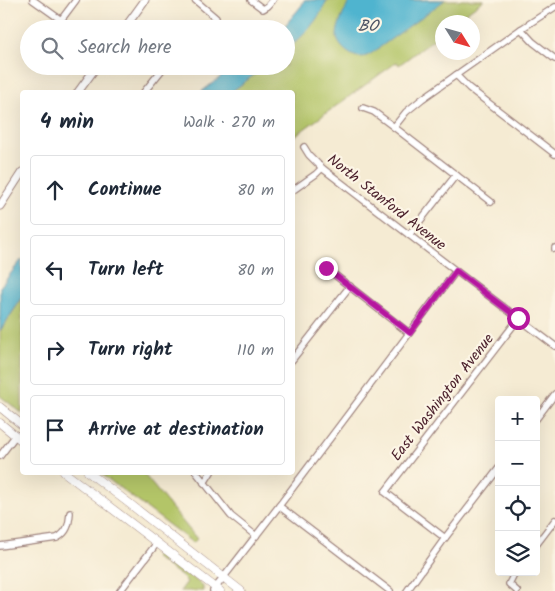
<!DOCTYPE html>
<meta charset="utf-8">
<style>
:root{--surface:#fff;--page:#f6f6f7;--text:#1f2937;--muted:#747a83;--line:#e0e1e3}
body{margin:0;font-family:Kalam,sans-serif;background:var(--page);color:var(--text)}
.controls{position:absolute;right:15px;bottom:15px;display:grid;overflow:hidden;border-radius:5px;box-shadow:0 5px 20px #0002}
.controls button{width:45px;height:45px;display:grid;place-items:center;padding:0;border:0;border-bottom:1px solid var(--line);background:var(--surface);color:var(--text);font:25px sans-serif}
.compass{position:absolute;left:435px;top:15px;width:45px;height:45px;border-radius:50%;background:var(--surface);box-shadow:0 5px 20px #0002;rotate:127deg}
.stop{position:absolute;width:15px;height:15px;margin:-11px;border:4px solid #b5179e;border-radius:50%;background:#fff}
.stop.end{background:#b5179e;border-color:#fff;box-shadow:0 1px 5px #0008}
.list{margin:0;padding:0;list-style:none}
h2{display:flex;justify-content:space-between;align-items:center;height:65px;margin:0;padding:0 20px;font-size:21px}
h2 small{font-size:16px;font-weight:400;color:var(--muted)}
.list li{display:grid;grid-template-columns:32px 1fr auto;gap:15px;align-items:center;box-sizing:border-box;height:70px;margin:0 10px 10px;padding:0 10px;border:1px solid var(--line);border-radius:5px}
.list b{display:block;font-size:19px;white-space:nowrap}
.list em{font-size:16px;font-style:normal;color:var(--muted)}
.icon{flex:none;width:28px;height:28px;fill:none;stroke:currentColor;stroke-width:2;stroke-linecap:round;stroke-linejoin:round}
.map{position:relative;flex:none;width:555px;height:591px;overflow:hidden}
.search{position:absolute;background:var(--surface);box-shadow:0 5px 20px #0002;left:20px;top:20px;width:275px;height:55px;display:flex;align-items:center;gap:12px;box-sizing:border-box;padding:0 18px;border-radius:28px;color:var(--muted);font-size:19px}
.panel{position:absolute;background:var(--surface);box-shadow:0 5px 20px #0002;left:20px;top:90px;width:275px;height:385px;border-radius:5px}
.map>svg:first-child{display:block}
.green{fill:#b3c568;stroke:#7e724a}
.water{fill:#50b4cf;stroke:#4d6a7d}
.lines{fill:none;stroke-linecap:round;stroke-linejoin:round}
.minor-casing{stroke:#a0857f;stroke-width:8}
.tertiary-casing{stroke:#a0857f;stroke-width:9}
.secondary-casing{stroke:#a0857f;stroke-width:9}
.minor{stroke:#fff;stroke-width:5.5}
.tertiary{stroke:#fff;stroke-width:7}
.secondary{stroke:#fff;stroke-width:8}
.route{stroke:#b5179e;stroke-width:6}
.labels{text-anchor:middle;stroke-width:4.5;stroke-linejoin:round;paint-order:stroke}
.street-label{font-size:15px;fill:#4a1f2b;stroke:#fcf5e5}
.water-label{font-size:16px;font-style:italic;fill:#4c5364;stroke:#fcf5e5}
</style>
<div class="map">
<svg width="555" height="591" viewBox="0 0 555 591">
<rect width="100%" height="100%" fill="#fcf5e5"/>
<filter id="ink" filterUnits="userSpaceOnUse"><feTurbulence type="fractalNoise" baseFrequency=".02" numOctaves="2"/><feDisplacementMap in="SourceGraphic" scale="10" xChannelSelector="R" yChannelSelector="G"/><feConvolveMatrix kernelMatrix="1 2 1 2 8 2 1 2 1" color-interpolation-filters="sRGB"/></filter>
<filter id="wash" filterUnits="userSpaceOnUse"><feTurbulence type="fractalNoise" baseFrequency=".0096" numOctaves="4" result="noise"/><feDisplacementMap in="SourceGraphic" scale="20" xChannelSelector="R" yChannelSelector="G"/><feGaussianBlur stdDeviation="1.12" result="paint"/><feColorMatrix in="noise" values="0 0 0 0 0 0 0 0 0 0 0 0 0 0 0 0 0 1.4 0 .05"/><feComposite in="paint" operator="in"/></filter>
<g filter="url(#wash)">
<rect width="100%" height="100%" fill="#f5ebd3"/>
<g class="green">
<path d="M327,0h157l-31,22h-11v11l-43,32 -2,-3 -104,75 -1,-45h-61l35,-26h20v-16c17,-13 32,-30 41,-50z"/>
<polygon points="22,298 22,413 0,396 0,331"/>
<polygon points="100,473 143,473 197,539 193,543"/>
<polygon points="157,554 162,555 201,584 203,587 203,591 180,591 187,582 181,576 154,557"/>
</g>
<g class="water">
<path d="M304,0h23c-8,20 -24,37 -41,50v-21h-4l20,-24z"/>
<path d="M350,0h95l-66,48c-6,4 -11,9 -18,9 -9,1 -22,-10 -24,-19 -1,-11 8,-28 13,-38z"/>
<polygon points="235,66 266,66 231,92 201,92"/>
<polygon points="22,259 22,298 0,331 0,287"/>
</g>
</g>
<g filter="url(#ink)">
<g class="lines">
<defs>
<g id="minor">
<polyline points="33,0 61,20 76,0"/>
<polyline points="195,0 216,18 216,24 213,29"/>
<polyline points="251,0 263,9 268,6 273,0"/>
<polyline points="521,29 533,42 555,59"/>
<polyline points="456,75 469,88 555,154"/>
<polyline points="144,92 165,66"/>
<polyline points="363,108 374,112 394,127 491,202"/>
<polyline points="394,127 406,112 422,99 521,29 555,7"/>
<polyline points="304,147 309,155 322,168 456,271 555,346"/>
<polyline points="292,191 316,174 322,168"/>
<polyline points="409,235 456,175"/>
<polyline points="555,248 555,249"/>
<polyline points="326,268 409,333"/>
<polyline points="292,360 350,286"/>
<polyline points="536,419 555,394"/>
<polyline points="0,456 16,435"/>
<polyline points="196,472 231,516 256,536"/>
<polyline points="204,483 211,472"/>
<polyline points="279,506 390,591"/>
<polyline points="445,538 385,492 519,318"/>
<polyline points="536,545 555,520"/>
<path d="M0,546l57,-8c11,-6 12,-14 13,-25"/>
<polyline points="515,572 509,584 517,591"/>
<polyline points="120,591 157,543"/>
<polyline points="213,591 279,506 456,271"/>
<polyline points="407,591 445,538 499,468"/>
</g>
<g id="tertiary">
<polyline points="124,29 145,0"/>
<polyline points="78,92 97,66"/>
<polyline points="0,206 22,172"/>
</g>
<g id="secondary">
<polyline points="0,407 22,425"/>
<polyline points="0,423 22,441"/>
<polyline points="64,472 220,591"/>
<polyline points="88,472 130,504 241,591"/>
</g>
</defs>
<use href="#minor" class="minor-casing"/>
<use href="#tertiary" class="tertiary-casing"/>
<use href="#secondary" class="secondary-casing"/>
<use href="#minor" class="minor"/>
<use href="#tertiary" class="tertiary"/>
<use href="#secondary" class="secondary"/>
</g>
</g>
<g class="lines" filter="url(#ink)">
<polyline class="route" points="326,268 410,333 456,271 518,318"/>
</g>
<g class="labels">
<g class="street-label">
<text transform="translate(387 202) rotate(38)" y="5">North Stanford Avenue</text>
<text transform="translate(442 397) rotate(-52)" y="5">East Washington Avenue</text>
</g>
<g class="water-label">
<text x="368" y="31">BO</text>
</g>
</g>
</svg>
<div class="controls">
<button>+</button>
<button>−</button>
<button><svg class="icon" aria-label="locate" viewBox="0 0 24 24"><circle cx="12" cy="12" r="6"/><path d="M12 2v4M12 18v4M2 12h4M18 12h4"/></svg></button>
<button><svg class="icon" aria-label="layers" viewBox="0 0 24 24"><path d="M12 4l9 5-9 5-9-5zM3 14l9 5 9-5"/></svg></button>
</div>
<svg class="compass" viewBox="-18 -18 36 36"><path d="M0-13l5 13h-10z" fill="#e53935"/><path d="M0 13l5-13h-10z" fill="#747a83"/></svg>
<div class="stop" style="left:518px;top:318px"></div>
<div class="stop end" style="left:326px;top:268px"></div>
<div class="search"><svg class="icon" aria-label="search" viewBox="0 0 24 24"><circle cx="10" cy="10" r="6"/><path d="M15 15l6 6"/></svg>Search here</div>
<section class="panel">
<h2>4 min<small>Walk · 270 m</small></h2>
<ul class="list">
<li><svg class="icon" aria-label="ahead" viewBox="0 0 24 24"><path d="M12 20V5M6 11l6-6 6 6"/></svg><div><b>Continue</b></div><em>80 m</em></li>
<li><svg class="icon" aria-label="left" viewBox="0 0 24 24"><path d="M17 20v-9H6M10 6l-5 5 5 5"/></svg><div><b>Turn left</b></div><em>80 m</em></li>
<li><svg class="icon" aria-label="right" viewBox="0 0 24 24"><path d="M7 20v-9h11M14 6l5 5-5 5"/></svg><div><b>Turn right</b></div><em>110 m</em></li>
<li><svg class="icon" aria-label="arrive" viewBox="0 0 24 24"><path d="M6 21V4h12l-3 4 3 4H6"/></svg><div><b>Arrive at destination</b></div></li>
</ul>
</section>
</div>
